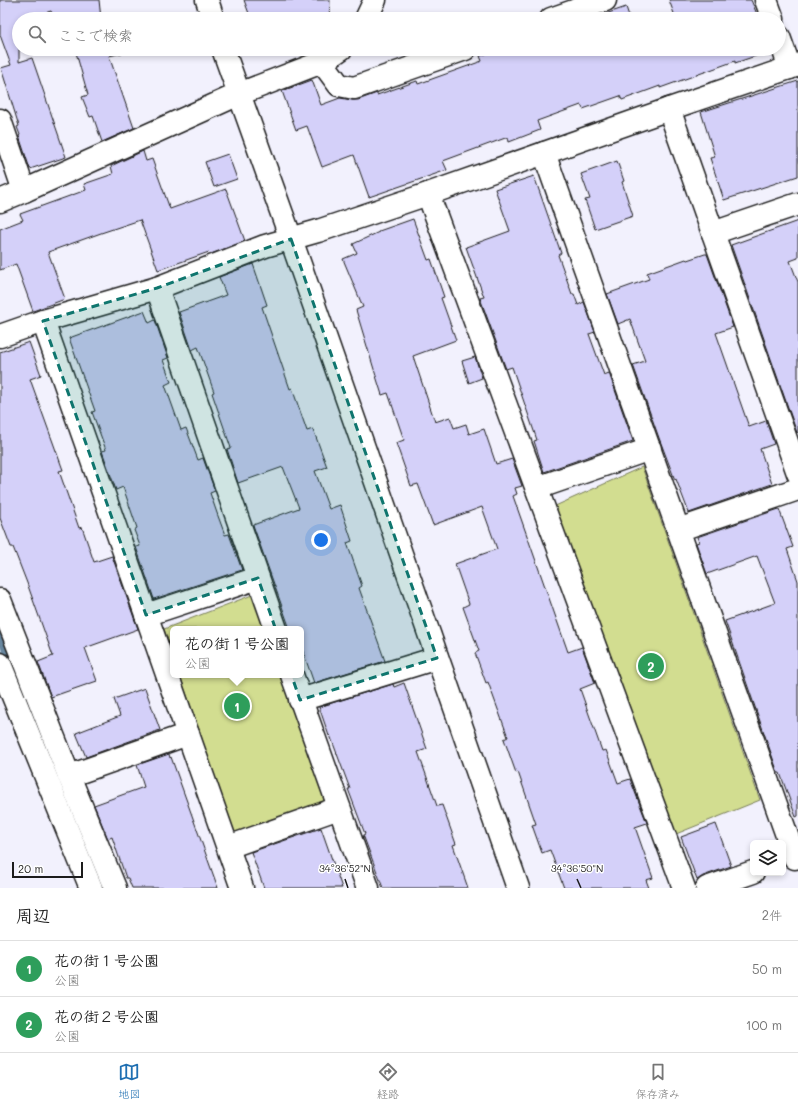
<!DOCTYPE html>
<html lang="ja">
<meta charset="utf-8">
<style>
:root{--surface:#fff;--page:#f2f2f2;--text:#222;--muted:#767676;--line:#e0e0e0;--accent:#1f6fb2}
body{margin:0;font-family:Mali,"Klee One",sans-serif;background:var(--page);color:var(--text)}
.controls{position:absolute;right:12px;bottom:12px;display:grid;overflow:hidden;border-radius:6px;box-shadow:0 2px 6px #0003}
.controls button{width:36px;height:36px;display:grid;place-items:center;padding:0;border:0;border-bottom:1px solid var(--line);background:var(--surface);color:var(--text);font:20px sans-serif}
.scale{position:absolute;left:12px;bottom:10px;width:71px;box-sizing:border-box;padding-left:4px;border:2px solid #1c1c1c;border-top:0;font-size:11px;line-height:14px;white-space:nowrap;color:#1c1c1c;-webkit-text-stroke:3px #fff;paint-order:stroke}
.you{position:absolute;left:321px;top:540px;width:14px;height:14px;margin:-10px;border:3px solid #fff;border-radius:50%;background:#1a73e8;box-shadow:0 0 0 6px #1a73e833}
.badge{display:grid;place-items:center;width:26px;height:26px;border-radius:50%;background:var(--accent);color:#fff;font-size:13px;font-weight:700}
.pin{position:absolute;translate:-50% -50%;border:2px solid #fff;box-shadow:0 1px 4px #0006}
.popup{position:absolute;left:170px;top:626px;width:134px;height:52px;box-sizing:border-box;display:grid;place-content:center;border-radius:6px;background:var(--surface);filter:drop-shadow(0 1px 3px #0005);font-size:13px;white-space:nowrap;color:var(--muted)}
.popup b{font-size:15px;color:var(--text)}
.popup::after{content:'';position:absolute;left:50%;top:100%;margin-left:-8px;border:8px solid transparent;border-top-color:var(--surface)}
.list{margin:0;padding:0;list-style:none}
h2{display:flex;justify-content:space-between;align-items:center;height:52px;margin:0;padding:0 16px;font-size:17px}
h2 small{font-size:13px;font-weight:400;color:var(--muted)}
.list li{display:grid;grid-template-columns:26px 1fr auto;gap:12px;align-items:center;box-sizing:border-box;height:56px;padding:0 16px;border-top:1px solid var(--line)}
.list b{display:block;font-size:15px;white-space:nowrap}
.list p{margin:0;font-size:13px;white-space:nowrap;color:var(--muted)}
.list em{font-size:13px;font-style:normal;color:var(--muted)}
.icon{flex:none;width:22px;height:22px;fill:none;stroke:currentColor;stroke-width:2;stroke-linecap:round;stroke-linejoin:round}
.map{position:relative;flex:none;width:798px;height:888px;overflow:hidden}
.search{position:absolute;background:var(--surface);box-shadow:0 2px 6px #0003;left:12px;right:12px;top:12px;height:44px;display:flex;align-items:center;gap:10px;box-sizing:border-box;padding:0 14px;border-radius:22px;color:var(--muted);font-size:15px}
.sheet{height:164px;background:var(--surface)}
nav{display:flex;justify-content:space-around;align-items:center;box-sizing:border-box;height:56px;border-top:1px solid var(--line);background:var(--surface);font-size:11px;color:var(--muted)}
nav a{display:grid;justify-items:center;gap:2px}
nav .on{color:var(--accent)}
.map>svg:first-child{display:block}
.green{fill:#d2dd90;stroke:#777c56}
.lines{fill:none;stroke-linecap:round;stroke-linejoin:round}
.stream{stroke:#67879f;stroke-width:7}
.building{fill:#d4d0f9;stroke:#1c1c1c}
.minor-casing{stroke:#1c1c1c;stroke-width:25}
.minor{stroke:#fff;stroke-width:22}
.marked{fill:#0f766e;fill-opacity:0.2;stroke:#0f766e;stroke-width:3;stroke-dasharray:8 5;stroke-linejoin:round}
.ticks{fill:none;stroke:#1c1c1c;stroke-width:1.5}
.ticks-label{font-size:10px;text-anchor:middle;fill:#1c1c1c;stroke:#fff;stroke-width:3;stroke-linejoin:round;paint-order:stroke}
</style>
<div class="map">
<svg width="798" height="888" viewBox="0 0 798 888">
<rect width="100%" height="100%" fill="#f2f1fd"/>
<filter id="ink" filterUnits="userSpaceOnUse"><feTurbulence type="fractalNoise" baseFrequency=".025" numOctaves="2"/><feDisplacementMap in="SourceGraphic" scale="8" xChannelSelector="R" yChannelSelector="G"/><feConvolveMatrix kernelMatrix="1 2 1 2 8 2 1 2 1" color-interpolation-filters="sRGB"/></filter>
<g filter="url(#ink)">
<g class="green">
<polygon points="642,467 760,800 671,836 553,507"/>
<polygon points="252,595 264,629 173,629 173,655 164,629"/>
<polygon points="180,675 281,675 327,804 235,835"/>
</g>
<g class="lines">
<polyline class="stream" points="0,636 11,666"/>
</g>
<g class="building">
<polygon points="0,0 99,0 101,19 54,19 51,11 27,19 19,19 19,62 32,58 66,157 30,169 19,136 20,135 17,127 19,126 1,68 11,65 0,35"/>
<polygon points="244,0 330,0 329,19 251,19"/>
<polygon points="669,0 751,0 759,19 676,19"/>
<polygon points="626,7 630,19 591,19"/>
<polygon points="75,49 139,49 109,56 134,128 102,142 93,116 90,117 82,97 88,95"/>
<polygon points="499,49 769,49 770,51 735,63 735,61 660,88 660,86 622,100 620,96 583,109 581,105 537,121 540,130 509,142 508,137 443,161 447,170 369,197 354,155 322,167 307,126 296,130 282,91 312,80 321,105 340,98 352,100 358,100 377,93 377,95 417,81 418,84 482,61 480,56"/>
<polygon points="798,81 798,176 724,200 710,158 715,157 701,112"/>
<polygon points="143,151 146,161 152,159 170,209 226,189 245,241 211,254 209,252 158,270 140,220 101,233 48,252 65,299 33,311 16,264 0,270 0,229 23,220 20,214 86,190 84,184 113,174 111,166"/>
<polygon points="228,154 237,179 214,187 205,162"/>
<polygon points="617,161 624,181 622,182 633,216 595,229 585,200 590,199 581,174"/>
<polygon points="534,176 561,253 558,255 572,294 574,294 578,305 584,302 595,332 589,334 604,375 609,373 633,441 544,472 534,441 537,440 512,367 506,369 480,298 484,297 466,247 510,231 495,189"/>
<polygon points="413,219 428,260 431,259 444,297 441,298 456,340 413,356 435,422 450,417 454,428 466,424 469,434 484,429 496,464 512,459 522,486 515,488 517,494 513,496 568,652 582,647 595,683 580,689 602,751 606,750 618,783 630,779 647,823 635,827 653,878 646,880 649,888 564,888 550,850 542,853 532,825 536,824 518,772 516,773 504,739 508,737 488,682 486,683 475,653 479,651 463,607 469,604 455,564 497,549 482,507 433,525 418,484 411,486 396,443 404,440 388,393 382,395 376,376 356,310 363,307 343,259 357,253 353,244 379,232 379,231"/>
<polygon points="798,221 798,258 790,261 798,282 798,432 797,433 731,245"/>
<polygon points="705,254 707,254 733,327 716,333 749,427 766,421 774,444 760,449 772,484 689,513 676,479 675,480 659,438 633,365 645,361 630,319 618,324 607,294 649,279 647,273 686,259 687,260"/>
<polygon points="253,264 267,305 262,307 290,389 292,388 307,431 313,429 327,467 315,471 329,509 340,505 352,541 347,543 362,586 359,588 385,661 314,683 301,646 301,629 290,629 253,525 299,508 283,467 238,483 227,449 231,448 212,393 214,392 198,347 192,350 179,312 226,295 219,277"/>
<polygon points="144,311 149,323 155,320 168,358 163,360 171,382 165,385 181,430 186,428 198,460 203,458 215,491 210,493 218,516 225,535 229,534 242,570 154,599 136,547 140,546 134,530 137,528 123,487 116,490 102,451 106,450 92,412 95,411 69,338"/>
<polygon points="29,342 41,375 30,379 63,470 59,471 79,528 82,527 94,562 112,556 138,629 85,648 97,681 51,697 38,662 53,656 27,583 13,547 11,547 0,518 0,352"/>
<polygon points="475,357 482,378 469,383 462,361"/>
<polygon points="779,509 793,547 787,549 798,581 798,816 796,817 780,773 778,773 725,621 775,603 757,556 707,574 696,543 699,542 697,537"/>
<polygon points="404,683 427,749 418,752 437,806 442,805 456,844 453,845 468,888 383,888 363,835 365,834 348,789 350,789 330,735 329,736 319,707 393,684 394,687"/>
<polygon points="145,688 160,730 86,757 76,733 120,716 114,699"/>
<polygon points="169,754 170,758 171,757 218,888 132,888 128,878 126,878 112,837 108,839 94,805 144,787 137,765"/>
<polygon points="716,824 731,866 703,876 697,880 681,837"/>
<polygon points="321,828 342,888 264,888 251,852"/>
</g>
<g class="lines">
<defs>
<g id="minor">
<polyline points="207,0 213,19"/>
<polyline points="766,0 773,19"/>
<polyline points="366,19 375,0"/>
<polyline points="551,19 605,0"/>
<polyline points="779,37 790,68"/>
<polyline points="223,49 291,239 518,888"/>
<polyline points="322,62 339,85 354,88 465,49"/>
<polyline points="669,109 798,473"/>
<polyline points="0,120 24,191"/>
<polyline points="544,153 795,858"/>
<polyline points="428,194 684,888"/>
<polyline points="0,201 24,191 239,94 322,62 341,49"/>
<polyline points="713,233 798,204"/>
<polyline points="157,288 276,629"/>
<polyline points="43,321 242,888"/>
<polyline points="0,336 43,321 157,288 265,246 318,231 428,194 669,109 798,65"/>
<polyline points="537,488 650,449"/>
<polyline points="678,530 798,489"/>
<polyline points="0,600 69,776 115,888"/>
<polyline points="146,615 258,578"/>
<polyline points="0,664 91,888"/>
<polyline points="292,675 368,888"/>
<polyline points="300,700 437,658"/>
<polyline points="69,776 188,734"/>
<polyline points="228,847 339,808"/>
<polyline points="707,888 753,872"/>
</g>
</defs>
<use href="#minor" class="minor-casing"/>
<use href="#minor" class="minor"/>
</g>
</g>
<path class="marked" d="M291,239l146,419 -137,42 -42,-122 -112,37 -103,-294 114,-33z"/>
<path class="ticks" d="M345,879l3,9M577,879l4,9"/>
<g class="ticks-label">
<text x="345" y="872">34°36'52"N</text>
<text x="577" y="872">34°36'50"N</text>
</g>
</svg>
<div class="controls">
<button><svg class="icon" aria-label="layers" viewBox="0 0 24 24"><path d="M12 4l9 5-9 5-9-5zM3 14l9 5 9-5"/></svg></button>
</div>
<div class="scale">20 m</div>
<div class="you"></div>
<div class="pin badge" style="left:237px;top:706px;background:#2e9e5b">1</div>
<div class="popup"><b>花の街１号公園</b>公園</div>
<div class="pin badge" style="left:651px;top:666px;background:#2e9e5b">2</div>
<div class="search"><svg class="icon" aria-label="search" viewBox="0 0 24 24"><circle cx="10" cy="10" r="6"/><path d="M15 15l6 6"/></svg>ここで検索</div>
</div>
<section class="sheet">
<h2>周辺<small>2件</small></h2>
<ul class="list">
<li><span class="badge" style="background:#2e9e5b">1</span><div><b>花の街１号公園</b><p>公園</p></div><em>50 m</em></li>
<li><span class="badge" style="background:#2e9e5b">2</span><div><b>花の街２号公園</b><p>公園</p></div><em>100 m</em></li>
</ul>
</section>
<nav>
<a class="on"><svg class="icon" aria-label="map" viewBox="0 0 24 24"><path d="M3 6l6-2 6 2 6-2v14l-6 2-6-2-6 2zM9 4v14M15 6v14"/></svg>地図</a>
<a><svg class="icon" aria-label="directions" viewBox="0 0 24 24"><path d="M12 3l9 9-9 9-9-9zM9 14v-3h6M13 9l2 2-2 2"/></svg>経路</a>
<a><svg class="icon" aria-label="saved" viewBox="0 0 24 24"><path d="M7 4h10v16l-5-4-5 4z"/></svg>保存済み</a>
</nav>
